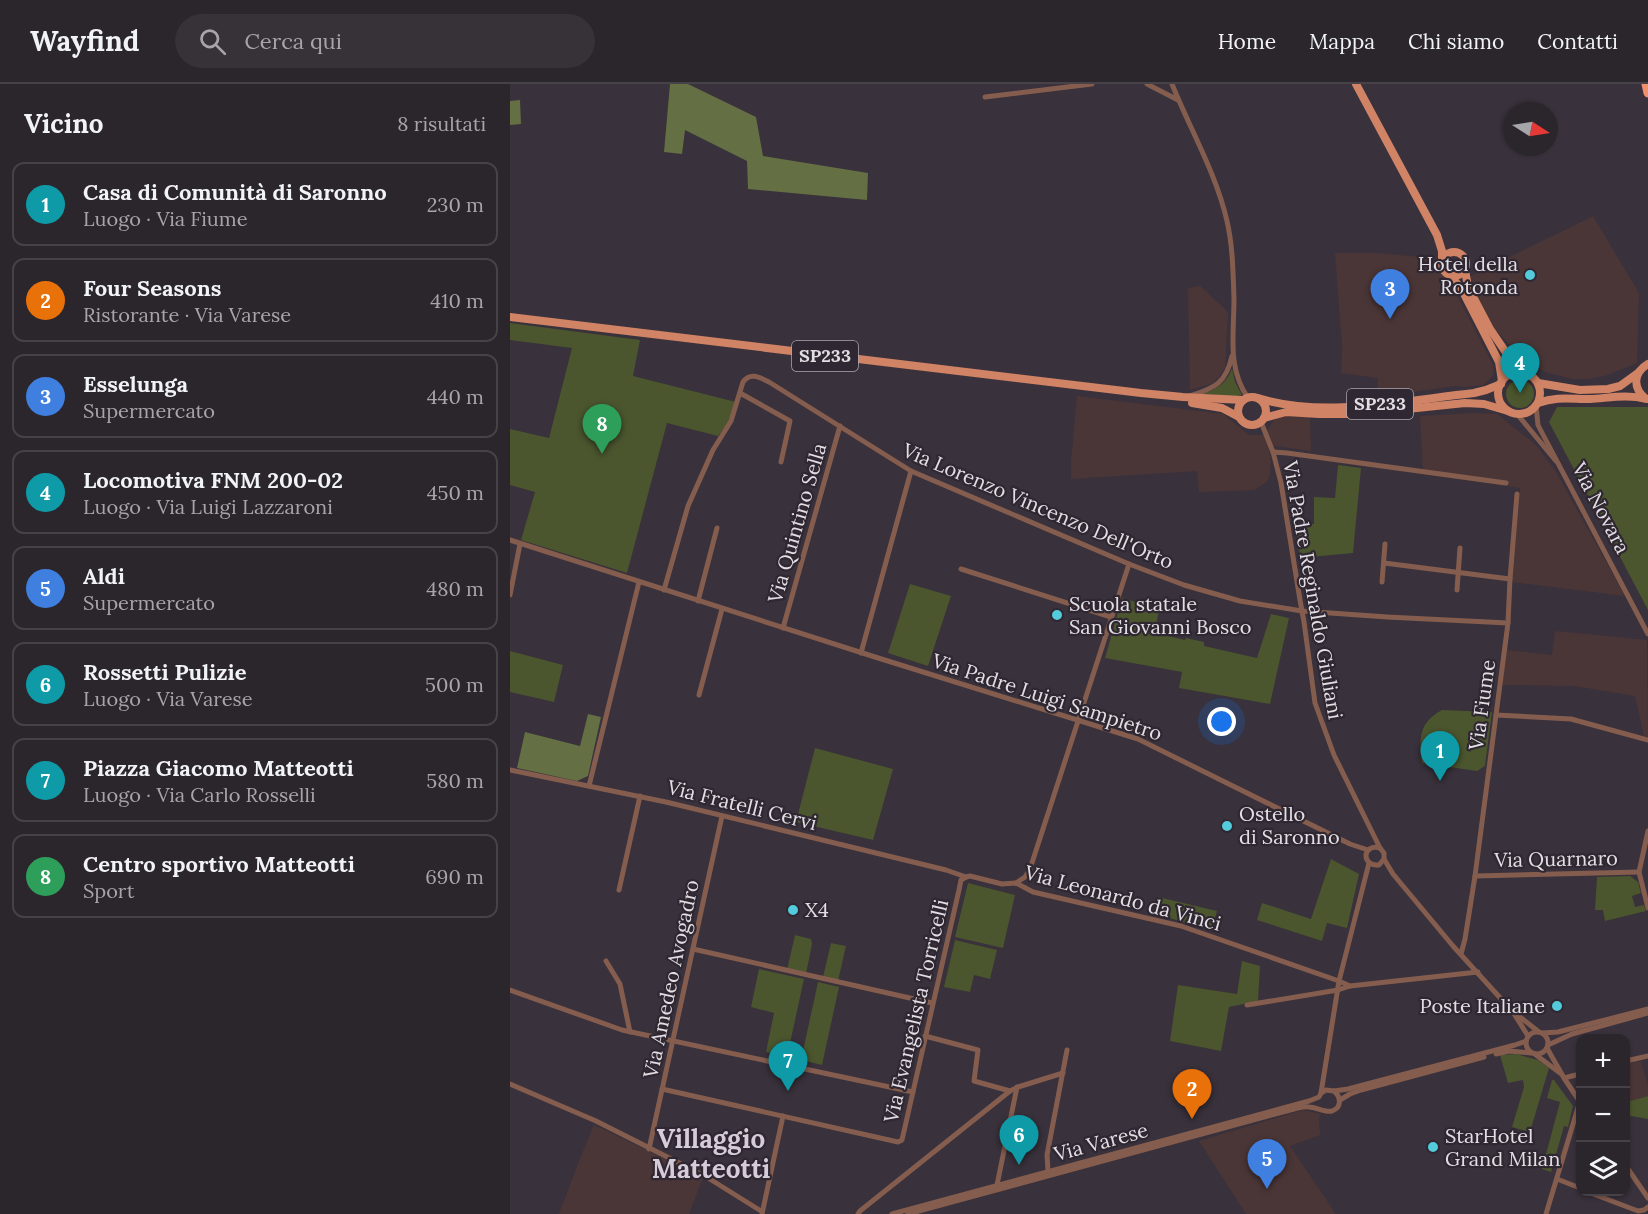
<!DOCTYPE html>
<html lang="it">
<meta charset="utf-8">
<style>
:root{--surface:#2b252c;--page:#373138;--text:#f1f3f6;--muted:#a6a5a9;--line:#474248;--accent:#53cbdb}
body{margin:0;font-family:Lora,serif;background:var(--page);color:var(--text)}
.controls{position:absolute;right:18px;bottom:18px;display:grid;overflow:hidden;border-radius:12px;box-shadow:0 2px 4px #0004}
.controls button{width:54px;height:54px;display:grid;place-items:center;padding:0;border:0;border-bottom:2px solid var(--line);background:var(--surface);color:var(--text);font:30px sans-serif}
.compass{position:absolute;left:994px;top:18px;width:54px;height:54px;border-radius:50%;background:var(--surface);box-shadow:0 2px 4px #0004;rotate:102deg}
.you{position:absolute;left:712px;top:638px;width:21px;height:21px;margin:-15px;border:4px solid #fff;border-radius:50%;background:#1a73e8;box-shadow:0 0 0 9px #1a73e833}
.badge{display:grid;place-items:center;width:39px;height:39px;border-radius:50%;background:var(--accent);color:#fff;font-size:20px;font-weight:700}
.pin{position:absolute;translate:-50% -50px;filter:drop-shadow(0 2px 3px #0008)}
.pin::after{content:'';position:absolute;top:32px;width:21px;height:18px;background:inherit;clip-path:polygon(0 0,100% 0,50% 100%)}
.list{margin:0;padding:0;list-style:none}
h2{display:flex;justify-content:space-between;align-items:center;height:78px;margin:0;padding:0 24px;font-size:26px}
h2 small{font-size:20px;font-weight:400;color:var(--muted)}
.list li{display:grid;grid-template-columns:39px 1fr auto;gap:18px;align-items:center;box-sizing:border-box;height:84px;margin:0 12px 12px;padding:0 12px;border:2px solid var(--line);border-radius:12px}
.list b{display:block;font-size:22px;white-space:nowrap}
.list p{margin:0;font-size:20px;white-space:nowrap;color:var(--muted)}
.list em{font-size:20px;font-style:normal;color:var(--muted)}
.icon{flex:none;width:33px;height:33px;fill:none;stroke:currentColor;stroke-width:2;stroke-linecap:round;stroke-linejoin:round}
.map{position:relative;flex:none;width:1138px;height:1130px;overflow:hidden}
header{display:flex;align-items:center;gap:36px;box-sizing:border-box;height:84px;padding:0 30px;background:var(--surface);border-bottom:2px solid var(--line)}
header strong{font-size:28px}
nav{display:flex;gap:33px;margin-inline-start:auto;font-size:21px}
.search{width:420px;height:54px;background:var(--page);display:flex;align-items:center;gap:15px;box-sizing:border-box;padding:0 21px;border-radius:33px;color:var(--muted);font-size:22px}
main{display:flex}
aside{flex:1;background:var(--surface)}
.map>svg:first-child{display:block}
.commercial{fill:#4b3637}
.green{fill:#4b552e}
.forest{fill:#646f44}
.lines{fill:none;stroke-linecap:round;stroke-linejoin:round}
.street{stroke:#845d4e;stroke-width:5}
.primary{stroke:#d18365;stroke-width:8}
.highway{stroke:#f0916d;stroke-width:9}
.poi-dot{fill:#53cbdb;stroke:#2f2731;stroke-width:2}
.labels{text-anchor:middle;stroke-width:4.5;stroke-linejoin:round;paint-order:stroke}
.shield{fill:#2f2731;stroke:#ada7ae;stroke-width:1.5}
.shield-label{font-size:18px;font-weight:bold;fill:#e3dee4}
.poi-label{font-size:20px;fill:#e3dee4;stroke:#2f2731;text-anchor:start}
.street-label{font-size:20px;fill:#e3dee4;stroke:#2f2731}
.district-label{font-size:26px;font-weight:bold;fill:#d6ccd9;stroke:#2f2731}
</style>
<header>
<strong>Wayfind</strong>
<div class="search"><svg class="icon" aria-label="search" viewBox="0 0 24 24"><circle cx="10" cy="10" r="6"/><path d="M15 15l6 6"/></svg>Cerca qui</div>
<nav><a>Home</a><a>Mappa</a><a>Chi siamo</a><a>Contatti</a></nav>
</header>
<main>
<aside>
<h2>Vicino<small>8 risultati</small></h2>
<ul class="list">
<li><span class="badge" style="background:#0f9aa8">1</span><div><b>Casa di Comunità di Saronno</b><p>Luogo · Via Fiume</p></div><em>230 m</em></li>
<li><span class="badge" style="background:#e8710a">2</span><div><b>Four Seasons</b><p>Ristorante · Via Varese</p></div><em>410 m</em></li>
<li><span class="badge" style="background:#3f7fe0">3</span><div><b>Esselunga</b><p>Supermercato</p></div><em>440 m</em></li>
<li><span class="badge" style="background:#0f9aa8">4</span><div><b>Locomotiva FNM 200-02</b><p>Luogo · Via Luigi Lazzaroni</p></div><em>450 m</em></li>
<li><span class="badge" style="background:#3f7fe0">5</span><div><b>Aldi</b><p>Supermercato</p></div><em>480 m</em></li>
<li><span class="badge" style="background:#0f9aa8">6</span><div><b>Rossetti Pulizie</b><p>Luogo · Via Varese</p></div><em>500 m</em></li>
<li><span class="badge" style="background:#0f9aa8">7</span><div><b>Piazza Giacomo Matteotti</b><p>Luogo · Via Carlo Rosselli</p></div><em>580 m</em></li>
<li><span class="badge" style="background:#2e9e5b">8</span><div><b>Centro sportivo Matteotti</b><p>Sport</p></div><em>690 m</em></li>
</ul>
</aside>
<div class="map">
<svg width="1138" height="1130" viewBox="0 0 1138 1130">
<rect width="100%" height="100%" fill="#39313b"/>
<g class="commercial">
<polygon points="1083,132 1129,209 1127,279 1095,292 1078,295 1062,295 1038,289 1015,277 979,239 959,193"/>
<polygon points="825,169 866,169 923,174 947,211 983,281 984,290 979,296 973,301 955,303 945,302 867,313 868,294 831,289 832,261"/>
<polygon points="690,202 718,228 716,268 715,284 709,293 701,300 680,306 678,204"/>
<polygon points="567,312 713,330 739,351 755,351 765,334 771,331 800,333 801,367 758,361 761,376 760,392 757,398 744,406 689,408 687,387 561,395 561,378"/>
<polygon points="963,329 987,330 1025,360 1045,386 1115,512 1002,498 1010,404 913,390 910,332"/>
<polygon points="1045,547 1137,556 1138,653 1134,652 1125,612 1064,602 992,601 996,566 1042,571"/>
<polygon points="1131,977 1138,1002 1138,1012 1116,1018 1116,980"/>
<polygon points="793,1026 811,1030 809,1035 810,1051 780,1062 826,1130 736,1130 689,1057"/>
<polygon points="84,1041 193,1093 179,1130 49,1130 69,1077"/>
</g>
<g class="green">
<polygon points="0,239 130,256 123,292 226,318 217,340 208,352 157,339 117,489 11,456 25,408 0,401 0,345 39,354 62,264 0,256"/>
<path d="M722,284l3,14 7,13 -6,1 -34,-2c15,-5 25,-11 30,-26z"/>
<circle cx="1010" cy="310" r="14"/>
<polygon points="1047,323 1138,323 1138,526 1039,338"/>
<polygon points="828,381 851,384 843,469 790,474 785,439 804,440 804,413 825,414"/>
<polygon points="400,500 441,512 418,582 378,569"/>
<polygon points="612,514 649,525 645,549 675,556 676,554 694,558 694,562 747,574 761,530 779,534 760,620 669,604 672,588 595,574"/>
<polygon points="0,567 53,581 44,618 0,608"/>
<path d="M932,626l50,2 -7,54 -8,5 -55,-8c-3,-24 -4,-40 20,-53z"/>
<polygon points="305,664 383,685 363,756 286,738"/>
<polygon points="821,775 849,790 837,844 817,839 812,857 747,836 752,819 801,835"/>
<polygon points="1120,792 1128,798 1131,809 1122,812 1125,823 1134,821 1136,827 1095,837 1093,826 1085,826 1087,793"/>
<polygon points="458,799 505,811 493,864 445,853"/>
<polygon points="648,813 707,827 701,847 644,829"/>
<polygon points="285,851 301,855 302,860 296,890 277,886"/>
<polygon points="445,856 487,866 480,895 464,891 460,908 434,903"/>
<polygon points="321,859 336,862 328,897 313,893"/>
<polygon points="732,877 750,882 748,917 719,923 711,967 660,957 668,901 727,910"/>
<polygon points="249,885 294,895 277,973 256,968 264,929 241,923"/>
<polygon points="308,898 329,903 312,981 291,976"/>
<polygon points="1006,970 1028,976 1039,984 1020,1048 1002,1043 1014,1003 1013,996 998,999 990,971"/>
<polygon points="1042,996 1044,996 1063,1022 1058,1043 1054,1042 1041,1088 1032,1085 1050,1018 1037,1014"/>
<polygon points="1138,1012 1138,1035 1116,1031 1116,1018"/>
</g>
<g class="forest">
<polygon points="160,0 178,0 246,33 253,72 358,89 357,116 238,105 237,77 175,46 172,70 154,68"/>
<polygon points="10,16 11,40 0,41 0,17"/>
<polygon points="78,630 91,633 78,692 67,697 7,684 15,648 70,662"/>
</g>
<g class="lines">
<g class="street">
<polyline points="637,0 668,16"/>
<path d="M662,0c18,45 44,89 55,137 6,26 6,52 7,78 0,35 -7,69 14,99"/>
<polyline points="475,13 582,0"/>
<polyline points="230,309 280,337 271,378"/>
<path d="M680,312c25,-8 36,-13 42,-40"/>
<polyline points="1026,322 1028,341 1030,345 1138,550"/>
<polyline points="1007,330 1046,377"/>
<polyline points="751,338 763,368 771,399 790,516 794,538 805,619 824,671 870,764 874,769 874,775 883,790 943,862 1003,928 1018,952"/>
<polyline points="763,368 777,369 996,399"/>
<polyline points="0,456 365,573 628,655 840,760 858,766"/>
<polyline points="874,479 1000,495"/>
<polyline points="451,485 601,533"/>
<polyline points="872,498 875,460"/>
<path d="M154,506l24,-84 25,-56 18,-29 12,-39c7,-10 16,-5 26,0l142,89 218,93 55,21 56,16 62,10 85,6 121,6"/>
<polyline points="947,506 950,464"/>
<polyline points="0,511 10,460"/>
<polyline points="188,517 207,444"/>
<polyline points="273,544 330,342"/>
<polyline points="351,569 401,387"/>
<polyline points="189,611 212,525"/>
<polyline points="986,631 1061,635 1138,656"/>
<polyline points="0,686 156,718 436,786 456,793 460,792 492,800 506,799 523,808 671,842 829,897 840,902 968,888"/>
<polyline points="79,702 129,498"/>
<polyline points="1138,747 1129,788 1138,824"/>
<path d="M870,764c-18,-5 -19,19 -1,17l5,-6"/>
<polyline points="965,792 1129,788"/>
<polyline points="506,799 515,793 520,785 619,480"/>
<polyline points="109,806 130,712"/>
<polyline points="183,865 422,919"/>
<polyline points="951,870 955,855 965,792 998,539 1000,495 1007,410"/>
<polyline points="96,877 110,900 120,948"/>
<polyline points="0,906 112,946 403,1008"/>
<polyline points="737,921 828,906 840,902"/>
<polyline points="1005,929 1029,948"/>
<circle cx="1027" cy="959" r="11"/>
<polyline points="1032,949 1048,948 1138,925"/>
<polyline points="415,952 468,966 464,997 500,1007"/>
<polyline points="1038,961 1062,950 1138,929"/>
<polyline points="1037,964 1054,994 1070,1018"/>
<polyline points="986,970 999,967 1021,969"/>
<polyline points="1026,971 1050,989"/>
<polyline points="1116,977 1138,972"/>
<polyline points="1054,994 1070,990"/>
<polyline points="0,1000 86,1037 195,1092 251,1127"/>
<polyline points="152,1005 388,1058 392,1056 449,806 451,796 456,793"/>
<polyline points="811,1009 829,897 859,779"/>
<polyline points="830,1016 840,1010 851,1006 974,973"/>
<polyline points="139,1065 212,732"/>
<polyline points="1116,1082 1138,1114"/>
<polyline points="538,1087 537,1071 557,966"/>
<polyline points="1047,1095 1070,1104"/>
<polyline points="487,1101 507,1003"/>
<polyline points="1078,1108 1128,1127 1134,1126 1138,1123"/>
<polyline points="252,1130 273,1032"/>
<polyline points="348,1130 350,1127 500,1007 508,1003 553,989"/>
<polyline points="382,1130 799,1017 809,1013 811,1009 816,1006 824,1007 838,1005 1005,961 1016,957"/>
<path d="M398,1130l386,-105c5,-1 10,-3 15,-2 7,0 16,6 23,4 11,-4 8,-15 2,-20"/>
<polyline points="1036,1130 1070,1017"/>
</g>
<g class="primary">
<polyline points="846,0 927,151 932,167 932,176"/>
<circle cx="944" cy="180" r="12"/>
<polyline points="955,186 958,203 980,245 995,267 1015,289"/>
<polyline points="941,192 952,206 989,278 992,297"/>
<polyline points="0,233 631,309 673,313 733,316"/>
<circle cx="1009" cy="309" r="21"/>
<polyline points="1028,299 1070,306 1098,305 1110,302 1128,289"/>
<circle cx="742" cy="327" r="14"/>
<path d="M748,314c66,21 149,2 216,-5l12,-3 15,-6"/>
<path d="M1135,314c-13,-11 -11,-26 3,-34"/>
<polyline points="682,319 712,324 729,333"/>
<path d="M1028,319c19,-7 32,-4 52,-4 19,-1 37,-5 57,0"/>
<polyline points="754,334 776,328 809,330 849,330 955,319 974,320 998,327"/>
</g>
<polyline class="highway" points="1136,0 1138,9"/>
</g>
<g class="poi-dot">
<circle cx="1020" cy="191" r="6"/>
<circle cx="547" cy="531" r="6"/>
<circle cx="717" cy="742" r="6"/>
<circle cx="283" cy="826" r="6"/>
<circle cx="1047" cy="922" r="6"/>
<circle cx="923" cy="1063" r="6"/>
</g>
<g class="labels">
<g class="shield">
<rect x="282" y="257" width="66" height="30" rx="4.5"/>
<rect x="837" y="305" width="66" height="30" rx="4.5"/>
</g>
<g class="shield-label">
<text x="315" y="278">SP233</text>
<text x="870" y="326">SP233</text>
</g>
<g class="poi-label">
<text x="1008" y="187" text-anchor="end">Hotel della<tspan x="1008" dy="23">Rotonda</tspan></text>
<text x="559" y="527">Scuola statale<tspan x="559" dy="23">San Giovanni Bosco</tspan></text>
<text x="729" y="737">Ostello<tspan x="729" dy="23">di Saronno</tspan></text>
<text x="295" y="833">X4</text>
<text x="1035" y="929" text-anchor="end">Poste Italiane</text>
<text x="935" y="1059">StarHotel<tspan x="935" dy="23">Grand Milan</tspan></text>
</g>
<g class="street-label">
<text transform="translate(528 422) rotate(23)" y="7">Via Lorenzo Vincenzo Dell'Orto</text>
<text transform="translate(1091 424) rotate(62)" y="7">Via Novara</text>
<text transform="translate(287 439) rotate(-74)" y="7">Via Quintino Sella</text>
<text transform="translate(803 506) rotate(80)" y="7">Via Padre Reginaldo Giuliani</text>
<text transform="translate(537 613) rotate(18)" y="7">Via Padre Luigi Sampietro</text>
<text transform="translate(972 621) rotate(-82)" y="7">Via Fiume</text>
<text transform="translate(232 721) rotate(14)" y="7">Via Fratelli Cervi</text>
<text transform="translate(1046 775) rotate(-1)" y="7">Via Quarnaro</text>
<text transform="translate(613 814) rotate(15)" y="7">Via Leonardo da Vinci</text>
<text transform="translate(161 895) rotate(-78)" y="7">Via Amedeo Avogadro</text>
<text transform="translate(406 927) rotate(-77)" y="7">Via Evangelista Torricelli</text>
<text transform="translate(591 1058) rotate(-15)" y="7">Via Varese</text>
</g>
<g class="district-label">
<text x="201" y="1064">Villaggio<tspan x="201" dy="30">Matteotti</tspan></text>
</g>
</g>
</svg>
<div class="controls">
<button>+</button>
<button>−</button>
<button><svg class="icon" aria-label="layers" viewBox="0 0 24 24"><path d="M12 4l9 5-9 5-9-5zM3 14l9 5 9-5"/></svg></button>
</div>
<svg class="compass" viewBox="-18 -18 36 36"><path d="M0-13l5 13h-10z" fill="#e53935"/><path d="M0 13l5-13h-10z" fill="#a6a5a9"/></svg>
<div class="you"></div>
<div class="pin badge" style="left:930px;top:697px;background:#0f9aa8">1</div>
<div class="pin badge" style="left:682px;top:1035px;background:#e8710a">2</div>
<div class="pin badge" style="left:880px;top:235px;background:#3f7fe0">3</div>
<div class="pin badge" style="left:1010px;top:309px;background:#0f9aa8">4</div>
<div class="pin badge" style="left:757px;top:1105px;background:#3f7fe0">5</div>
<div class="pin badge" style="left:509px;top:1081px;background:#0f9aa8">6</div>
<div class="pin badge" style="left:278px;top:1007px;background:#0f9aa8">7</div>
<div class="pin badge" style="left:92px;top:370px;background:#2e9e5b">8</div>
</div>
</main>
